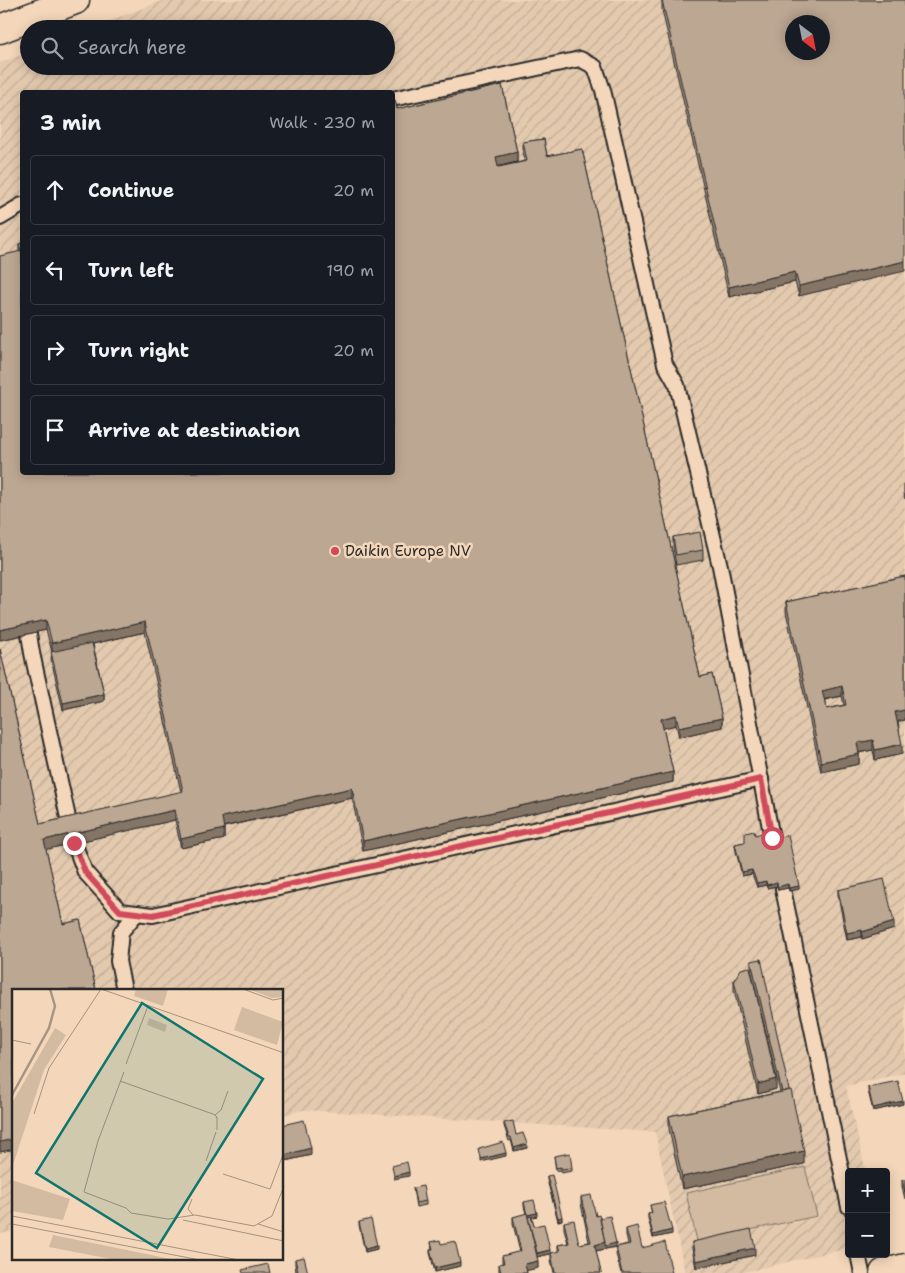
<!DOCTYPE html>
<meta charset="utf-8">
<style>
:root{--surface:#171b24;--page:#242831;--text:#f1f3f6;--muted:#9ea1a6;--line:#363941}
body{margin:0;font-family:"Shantell Sans",sans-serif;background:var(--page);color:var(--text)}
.controls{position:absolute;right:15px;bottom:15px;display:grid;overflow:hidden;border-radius:5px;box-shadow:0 2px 12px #0003}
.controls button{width:45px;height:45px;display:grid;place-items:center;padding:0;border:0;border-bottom:1px solid var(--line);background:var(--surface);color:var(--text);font:25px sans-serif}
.compass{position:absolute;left:785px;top:15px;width:45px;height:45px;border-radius:50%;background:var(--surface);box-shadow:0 2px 12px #0003;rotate:148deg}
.stop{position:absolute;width:15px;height:15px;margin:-11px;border:4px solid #d1495b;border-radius:50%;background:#fff}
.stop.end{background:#d1495b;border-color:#fff;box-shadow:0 1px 5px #0008}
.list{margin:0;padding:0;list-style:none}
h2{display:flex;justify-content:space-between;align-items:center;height:65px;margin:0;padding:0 20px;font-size:21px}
h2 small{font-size:16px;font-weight:400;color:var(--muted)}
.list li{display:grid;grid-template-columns:32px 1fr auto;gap:15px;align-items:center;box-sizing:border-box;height:70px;margin:0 10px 10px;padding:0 10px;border:1px solid var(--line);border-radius:5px}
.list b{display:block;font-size:19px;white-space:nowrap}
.list em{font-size:16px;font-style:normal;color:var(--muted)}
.icon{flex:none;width:28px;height:28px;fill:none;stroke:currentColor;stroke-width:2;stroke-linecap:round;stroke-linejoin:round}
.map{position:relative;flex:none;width:905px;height:1273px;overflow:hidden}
.search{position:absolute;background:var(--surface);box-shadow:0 2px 12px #0003;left:20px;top:20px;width:375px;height:55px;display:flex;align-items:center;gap:12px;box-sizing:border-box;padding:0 18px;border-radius:28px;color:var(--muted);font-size:19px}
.panel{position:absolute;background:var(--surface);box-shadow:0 2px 12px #0003;left:20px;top:90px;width:375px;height:385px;border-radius:5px}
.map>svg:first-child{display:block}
.industrial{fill:url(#industrial-furrows);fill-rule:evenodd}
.green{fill:#d3bba2;stroke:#7f7366}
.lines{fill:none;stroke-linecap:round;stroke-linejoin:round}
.lane-casing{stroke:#2b2b2b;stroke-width:18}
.secondary-casing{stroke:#2b2b2b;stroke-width:31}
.highway-casing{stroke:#2b2b2b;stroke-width:31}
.lane{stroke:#f4d7ba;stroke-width:14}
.secondary{stroke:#f4d7ba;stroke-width:28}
.highway{stroke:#f4d7ba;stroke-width:28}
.wall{fill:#a2907e;stroke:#2b2b2b;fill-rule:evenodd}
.shaded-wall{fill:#847566;stroke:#2b2b2b}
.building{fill:#bca792;stroke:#2b2b2b;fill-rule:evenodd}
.route{stroke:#d1495b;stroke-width:6}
.poi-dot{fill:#d1495b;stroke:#f4d7ba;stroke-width:2}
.labels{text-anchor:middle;stroke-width:5;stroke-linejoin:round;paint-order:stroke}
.poi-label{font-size:15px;fill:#2b2b2b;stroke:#f4d7ba;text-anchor:start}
.inset-river{fill:none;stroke:#a79583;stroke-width:2.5}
.inset-road{fill:none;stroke:#a49281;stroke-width:1}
.view{fill:#0f766e;fill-opacity:0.15;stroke:#0f766e;stroke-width:2.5}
.inset-edge{fill:none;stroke:#2b2b2b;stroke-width:2.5}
</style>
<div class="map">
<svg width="905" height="1273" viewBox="0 0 905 1273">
<defs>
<pattern id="industrial-furrows" width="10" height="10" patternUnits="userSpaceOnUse" patternTransform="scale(1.25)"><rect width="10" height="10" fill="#e3c9ae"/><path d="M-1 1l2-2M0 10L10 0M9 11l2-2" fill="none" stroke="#c3ad96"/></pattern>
</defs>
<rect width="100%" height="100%" fill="#f4d7ba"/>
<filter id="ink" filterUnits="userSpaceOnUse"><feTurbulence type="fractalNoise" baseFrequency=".02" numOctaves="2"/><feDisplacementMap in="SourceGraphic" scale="10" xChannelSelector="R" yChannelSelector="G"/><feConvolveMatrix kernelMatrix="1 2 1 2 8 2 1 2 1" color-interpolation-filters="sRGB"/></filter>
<g filter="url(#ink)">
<path class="industrial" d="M164,0h741v1073l-59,13 20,86h-17v76l-109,25h-55l-30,-141 -352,-22 -20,5 -1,-125h-268v241l-14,3v-1171l29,-11v14h357v-37h-298zM792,22h30v30h-30zM22,92h370v380h-370z"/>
<polygon class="green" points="805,1167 817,1216 697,1241 686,1193"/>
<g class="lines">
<defs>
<g id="lane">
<polyline points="392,99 580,59 595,67 603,90 665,364 677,385 720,566 772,838"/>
<polyline points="0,218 22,205"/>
<polyline points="29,634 32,653 70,827"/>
<polyline points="74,843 85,872 120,911 153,915 761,779"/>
<polyline points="783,889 849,1207"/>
<polyline points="124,990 118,961 121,932 137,913"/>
<polyline points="858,1254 862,1273"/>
</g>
<polyline id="secondary" points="884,1273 905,1268"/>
<polyline id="highway" points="0,29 75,0"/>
</defs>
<use href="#lane" class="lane-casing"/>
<use href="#secondary" class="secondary-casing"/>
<use href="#highway" class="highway-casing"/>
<use href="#lane" class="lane"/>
<use href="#secondary" class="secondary"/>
<use href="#highway" class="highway"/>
</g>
<g class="wall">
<polygon points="662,0 905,0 799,296 795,282 729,297 662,10"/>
<polygon points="502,85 517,152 517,162 498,166 498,167 525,161 523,152 523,142 544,139 547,156 582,149 700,677 712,674 722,718 722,727 679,737 676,725 663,728 673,772 673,782 363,851 352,798 224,827 224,839 181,848 175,820 46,849 63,924 80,920 96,990 14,990 14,1149 0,1152 0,649 40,824 181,792 145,632 93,644 104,694 104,701 63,710 51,659 52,652 46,630 0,640 0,256 19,252 19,244 22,243 22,472 392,472 392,99 395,100 397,109"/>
<polygon points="904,483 905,483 905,499 904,493"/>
<polygon points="673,537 703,550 703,560 676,565 673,547"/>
<path d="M905,576v144l-7,1 4,33 -27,6 -2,-10 -14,3v11l-38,8 -35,-160v-10zM842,696l2,9 -17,4 -2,-9z"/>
<polygon points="755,835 777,838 799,889 789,891 788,888 778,890 777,886 767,888 766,885 757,887 752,874 742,876 735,847 735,844 745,842"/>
<polygon points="838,890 894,929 862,939 862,937 847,940 838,896"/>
<polygon points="751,961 804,1164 682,1189 669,1129 669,1116 780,1092 751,970"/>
<polygon points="734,980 776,1089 758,1094 734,990"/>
<polygon points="868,1087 903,1104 873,1111 868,1091"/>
<polygon points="504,1123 516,1135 527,1148 514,1151 511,1140 509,1141 504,1126"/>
<polygon points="282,1125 311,1155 285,1161 282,1151"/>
<polygon points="554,1156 572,1168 572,1171 561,1173 561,1170 556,1171"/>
<polygon points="547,1176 562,1220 558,1221 547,1180"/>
<polygon points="902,1180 905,1180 905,1199 902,1187"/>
<polygon points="413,1188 426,1201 426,1205 416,1207"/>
<polygon points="581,1197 596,1216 600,1218 616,1247 596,1251 601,1273 554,1273 551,1260 551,1253 558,1252 558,1245 568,1243 564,1229 564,1222 579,1244 589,1242 581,1204"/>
<polygon points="524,1202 537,1216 532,1217 534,1226 550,1254 537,1257 538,1268 526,1270 527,1273 499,1273 499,1264 502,1264 502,1256 520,1252 513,1224 513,1217 526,1214 524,1206"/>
<polygon points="650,1205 672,1234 653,1238 648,1218 648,1214 652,1214"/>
<polygon points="359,1222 377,1249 365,1252 359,1225"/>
<polygon points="626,1229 642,1248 672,1273 621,1273 616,1254 616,1247 628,1244 626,1235"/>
<polygon points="431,1242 441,1244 460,1266 435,1272 430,1253 430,1249 432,1249"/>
<polygon points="692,1242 755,1255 696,1268 692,1249"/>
<polygon points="295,1259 308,1273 296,1272 295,1265"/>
</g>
<g class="shaded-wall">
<polygon points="517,152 517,162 496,167 496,157"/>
<polygon points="905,261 905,271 799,296 799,286"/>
<polygon points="795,272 795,282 729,297 729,287"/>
<polygon points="46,620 46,630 0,640 0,630"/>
<polygon points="145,622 145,632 52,653 52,643"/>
<polygon points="842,686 842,696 822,700 822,691"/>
<polygon points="104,694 104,701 63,710 63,703"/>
<polygon points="905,710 905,720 895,722 895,712"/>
<polygon points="676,715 676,725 661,729 661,719"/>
<polygon points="722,718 722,727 679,737 679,727"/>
<polygon points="873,740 873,750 857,753 857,743"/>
<polygon points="902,744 902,754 875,760 875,750"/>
<polygon points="859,754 859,764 821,772 821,762"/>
<polygon points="673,772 673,782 363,851 363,841"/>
<polygon points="352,788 352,798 222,827 222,817"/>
<polygon points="175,810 175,820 44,850 44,840"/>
<polygon points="224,829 224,839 181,848 181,839"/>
<polygon points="752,870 752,874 742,876 742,872"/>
<polygon points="766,881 766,885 757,887 757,883"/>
<polygon points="777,882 777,886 767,888 767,885"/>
<polygon points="788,884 788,888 778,890 778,887"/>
<polygon points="799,886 799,889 789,891 789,888"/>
<polygon points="894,922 894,929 862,939 862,932"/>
<polygon points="862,930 862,937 847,940 847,933"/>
<polygon points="776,1079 776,1089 758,1094 758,1084"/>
<polygon points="903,1101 903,1104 873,1111 873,1108"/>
<polygon points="14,1139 14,1149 0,1152 0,1142"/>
<polygon points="527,1144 527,1148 514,1151 514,1148"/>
<polygon points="311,1148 311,1155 285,1161 285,1155"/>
<polygon points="804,1151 804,1164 682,1189 682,1177"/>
<polygon points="506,1153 506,1156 481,1162 481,1159"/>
<polygon points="409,1172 409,1176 394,1179 394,1176"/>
<polygon points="537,1213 537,1216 527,1218 527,1215"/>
<polygon points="562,1217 562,1220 558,1221 558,1218"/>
<polygon points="672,1230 672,1234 653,1238 653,1235"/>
<polygon points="605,1242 616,1243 616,1247 595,1251 595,1245"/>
<polygon points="377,1246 377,1249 365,1252 365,1249"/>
<polygon points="755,1248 755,1255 696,1268 696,1261"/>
<polygon points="550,1250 550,1254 536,1257 536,1254"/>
<polygon points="538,1261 538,1268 525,1271 525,1264"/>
<polygon points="460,1262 460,1266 435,1272 435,1268"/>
</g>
<g class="building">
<path d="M662,0h243v261l-106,25 -4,-14 -66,15zM792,22h30v30h-30z"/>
<polygon points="502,85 517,152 496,157 498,167 527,161 523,142 544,139 547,156 582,149 700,677 712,674 722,718 679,727 676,715 661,719 673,772 363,841 352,788 222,817 224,829 181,839 175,810 44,840 63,924 80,920 96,990 14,990 14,1139 0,1142 0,649 40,824 183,791 145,622 52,643 46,620 0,630 0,256 21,251 19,244 22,243 22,472 392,472 392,99 395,100 397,109"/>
<polygon points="700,532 703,550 676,555 673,537"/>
<path d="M905,576v134l-10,2 7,32 -27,6 -2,-10 -16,3 2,11 -38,8 -35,-160zM842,686l4,19 -19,4 -5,-18z"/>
<polygon points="92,643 104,694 63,703 51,652"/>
<polygon points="754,831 755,835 766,832 766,836 777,834 777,838 788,835 799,886 789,888 788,884 778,887 777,882 767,885 766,881 757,883 752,870 742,872 735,844 745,842 745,833"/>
<polygon points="884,879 894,922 862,932 862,930 847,933 838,890"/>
<polygon points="761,959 789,1090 782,1092 751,961"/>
<polygon points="750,967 776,1079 758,1084 734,980 741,969"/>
<polygon points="898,1081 903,1101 873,1108 868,1087"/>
<polygon points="791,1090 804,1151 682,1177 669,1116"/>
<polygon points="304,1120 311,1148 285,1155 282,1144 282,1125"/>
<polygon points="513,1121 516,1135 523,1133 527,1144 514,1148 511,1137 509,1137 504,1123"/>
<polygon points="503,1142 506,1153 481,1159 479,1149"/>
<polygon points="570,1153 572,1168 561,1169 561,1167 556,1168 554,1156"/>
<polygon points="407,1162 409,1172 394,1176 392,1166"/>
<polygon points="552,1175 562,1217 558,1218 547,1176"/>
<polygon points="902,1180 905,1180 905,1192"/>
<polygon points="423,1186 426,1201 416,1203 413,1188"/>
<polygon points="591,1195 596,1216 599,1215 605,1242 595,1245 601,1273 555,1273 551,1253 560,1251 558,1245 569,1243 564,1222 574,1220 579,1244 591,1242 585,1218 586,1218 581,1197"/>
<polygon points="534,1200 537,1213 527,1215 524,1202"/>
<polygon points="664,1202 672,1230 653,1235 648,1214 652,1213 650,1205"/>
<polygon points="527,1213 538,1261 525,1264 527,1273 501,1273 499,1264 504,1263 502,1256 521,1251 513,1217"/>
<polygon points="531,1216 534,1226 544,1224 550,1250 537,1253 528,1217"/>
<polygon points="610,1216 616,1243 605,1246 605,1242 600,1218"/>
<polygon points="371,1219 377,1246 365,1249 359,1222"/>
<polygon points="637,1226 642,1248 665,1242 672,1273 622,1273 616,1247 630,1244 626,1229"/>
<polygon points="751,1229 755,1248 696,1261 692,1242"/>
<polygon points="440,1240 441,1244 455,1241 460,1262 435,1268 430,1249 433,1249 431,1242"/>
<polygon points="304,1257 308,1273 294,1273 298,1272 295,1259"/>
<polygon points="268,1264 270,1273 243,1273 242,1270"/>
</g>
</g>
<g class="lines" filter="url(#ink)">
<polyline class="route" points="74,843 85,872 120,911 153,915 761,779 772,838"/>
</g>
<circle class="poi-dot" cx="335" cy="551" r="5"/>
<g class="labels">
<g class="poi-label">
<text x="345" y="556">Daikin Europe NV</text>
</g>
</g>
<g transform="translate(12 989)">
<rect width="271" height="271" fill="#f4d7ba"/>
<path d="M124,0h32l-5,17 -29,-10zM236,0h35v8l-11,1zM230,18l41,15 -6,23 -43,-15zM43,39l11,7 -22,35 -32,98v-65zM0,191l58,19 -7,21 -51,-9z" fill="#d3bba2"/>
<path d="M41,246l123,25h-60l-67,-13z" fill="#d3bba2"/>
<path d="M137,29l18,7 -2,7 -18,-7z" fill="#d3bba2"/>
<path class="inset-river" d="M0,106l37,-67 6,-22 -5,-17"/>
<path class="inset-road" d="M89,0l183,64M231,0l30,11 11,-2M0,51l19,4M114,75l22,-58M112,83l-26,69 -14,51 42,16 5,5 37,6 27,-4 59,11 18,-10 12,-30M108,92l93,33 4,3v13M22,125l15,-46 52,-79M203,126l6,-5 7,-19M194,172l10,-29M211,185l47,15 14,-37M180,210l-4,10 5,6M0,227l227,44M171,231l101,21M0,235l188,36M246,235l26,8"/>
<path class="view" d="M130,14l121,76 -106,169 -121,-75z"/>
<rect width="271" height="271" class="inset-edge"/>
</g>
</svg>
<div class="controls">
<button>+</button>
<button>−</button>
</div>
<svg class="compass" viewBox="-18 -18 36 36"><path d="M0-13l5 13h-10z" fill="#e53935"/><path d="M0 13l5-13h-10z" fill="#9ea1a6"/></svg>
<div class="stop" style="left:772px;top:838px"></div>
<div class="stop end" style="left:74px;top:843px"></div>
<div class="search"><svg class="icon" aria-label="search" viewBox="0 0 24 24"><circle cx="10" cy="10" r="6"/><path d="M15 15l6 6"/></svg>Search here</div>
<section class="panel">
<h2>3 min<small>Walk · 230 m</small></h2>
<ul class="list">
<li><svg class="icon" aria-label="ahead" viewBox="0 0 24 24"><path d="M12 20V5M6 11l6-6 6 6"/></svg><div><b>Continue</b></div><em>20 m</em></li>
<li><svg class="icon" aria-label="left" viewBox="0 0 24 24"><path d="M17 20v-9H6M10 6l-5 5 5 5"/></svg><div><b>Turn left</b></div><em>190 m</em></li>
<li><svg class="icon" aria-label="right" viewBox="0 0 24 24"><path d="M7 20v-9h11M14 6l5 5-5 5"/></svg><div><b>Turn right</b></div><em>20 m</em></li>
<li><svg class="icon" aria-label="arrive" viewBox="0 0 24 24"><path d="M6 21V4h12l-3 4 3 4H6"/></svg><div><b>Arrive at destination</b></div></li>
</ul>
</section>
</div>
